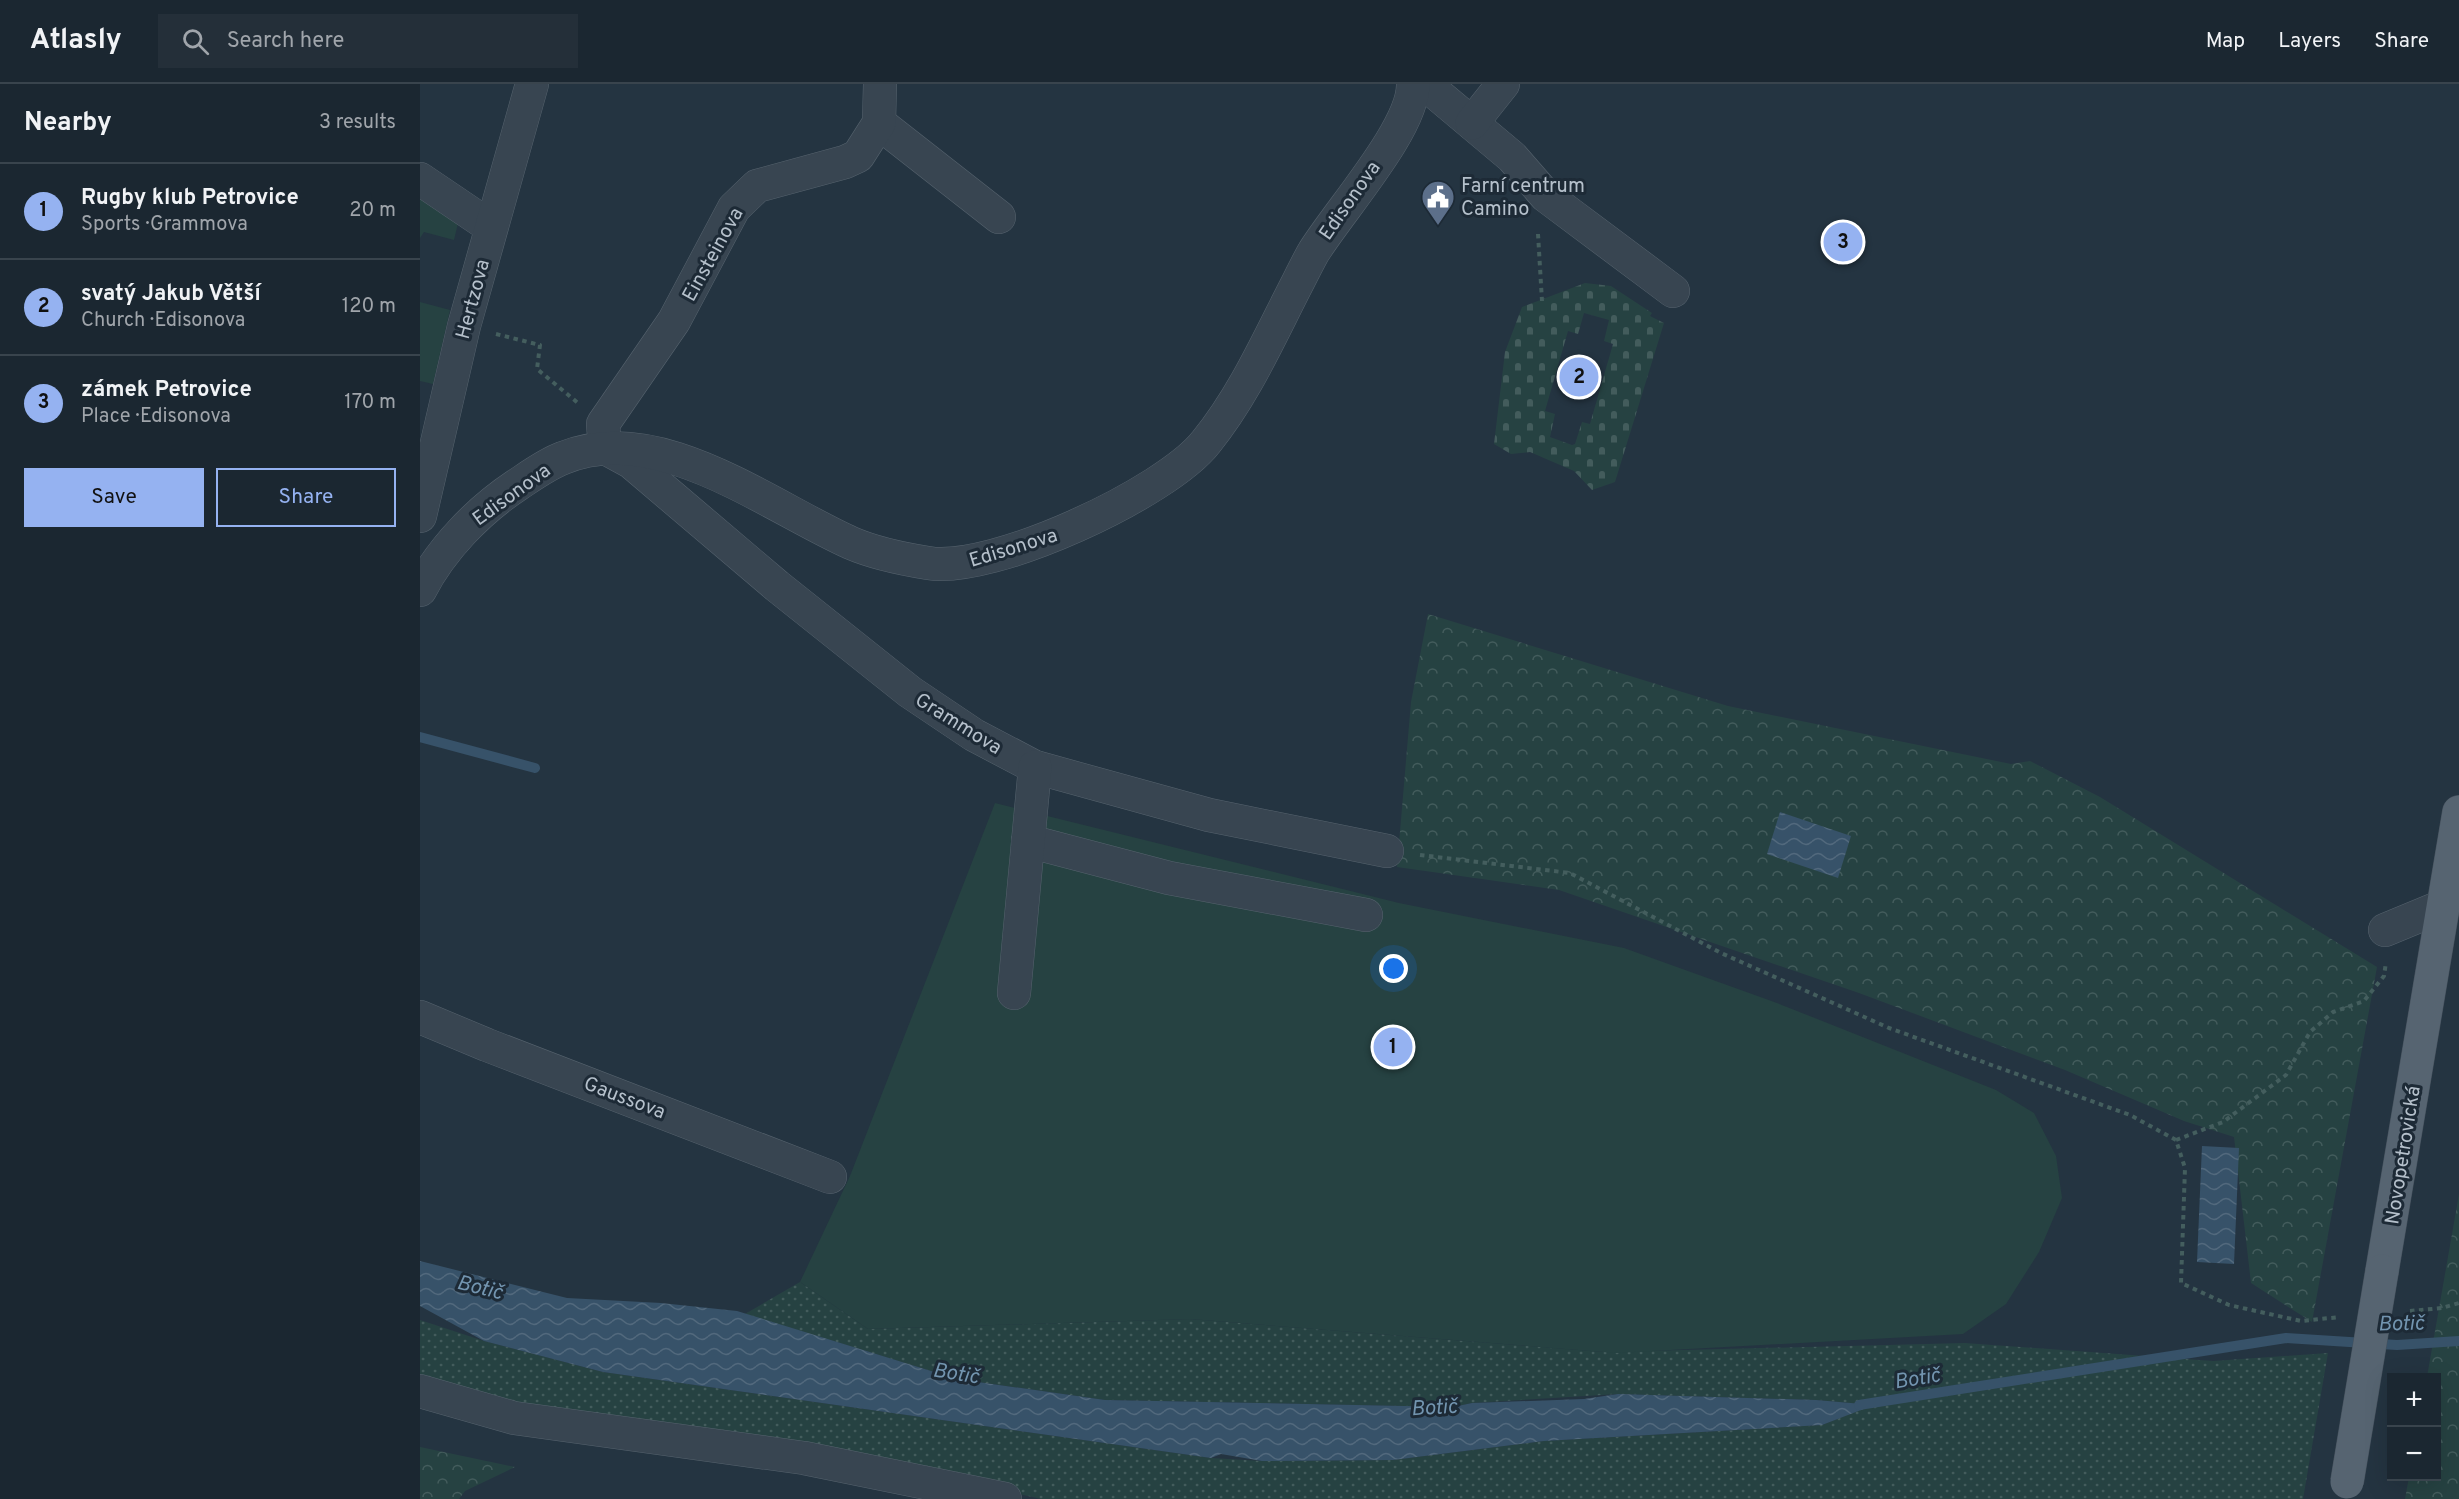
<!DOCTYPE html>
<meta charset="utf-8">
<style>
:root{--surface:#1b2731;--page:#242f39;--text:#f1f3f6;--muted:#a0a5ab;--line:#39444d;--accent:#95b2f1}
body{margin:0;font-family:Overpass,sans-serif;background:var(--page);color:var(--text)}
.controls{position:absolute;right:18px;bottom:18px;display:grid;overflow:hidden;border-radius:0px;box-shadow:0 6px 24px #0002}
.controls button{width:54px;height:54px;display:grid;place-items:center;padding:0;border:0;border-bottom:2px solid var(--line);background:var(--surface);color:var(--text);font:30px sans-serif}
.you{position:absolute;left:974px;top:885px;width:21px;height:21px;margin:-15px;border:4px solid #fff;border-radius:50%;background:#1a73e8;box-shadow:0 0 0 9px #1a73e833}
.badge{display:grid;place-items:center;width:39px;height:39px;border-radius:50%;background:var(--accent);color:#111;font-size:20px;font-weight:700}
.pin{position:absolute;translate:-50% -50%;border:3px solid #fff;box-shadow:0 2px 6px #0006}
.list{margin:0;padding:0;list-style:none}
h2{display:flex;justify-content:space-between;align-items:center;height:78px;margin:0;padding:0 24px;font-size:26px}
h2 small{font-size:20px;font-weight:400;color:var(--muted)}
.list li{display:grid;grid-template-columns:39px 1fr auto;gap:18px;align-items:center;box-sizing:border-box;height:96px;padding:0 24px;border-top:2px solid var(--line)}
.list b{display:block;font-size:22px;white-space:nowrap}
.list p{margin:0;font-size:20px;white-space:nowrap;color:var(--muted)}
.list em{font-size:20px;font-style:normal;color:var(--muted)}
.actions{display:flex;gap:12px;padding:18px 24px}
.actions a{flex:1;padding:14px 0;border:2px solid var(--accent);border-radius:0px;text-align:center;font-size:21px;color:var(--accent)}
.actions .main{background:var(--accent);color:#111}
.icon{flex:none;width:33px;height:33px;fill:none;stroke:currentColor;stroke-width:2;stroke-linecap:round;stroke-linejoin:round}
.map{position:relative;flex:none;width:2039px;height:1415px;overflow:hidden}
header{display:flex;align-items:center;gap:36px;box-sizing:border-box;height:84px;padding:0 30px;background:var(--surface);border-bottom:2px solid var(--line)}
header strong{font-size:28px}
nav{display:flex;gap:33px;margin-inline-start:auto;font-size:21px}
.search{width:420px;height:54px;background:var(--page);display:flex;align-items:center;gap:15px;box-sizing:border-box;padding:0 21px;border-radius:0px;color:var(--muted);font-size:22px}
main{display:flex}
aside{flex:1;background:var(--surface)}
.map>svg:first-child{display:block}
.grass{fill:url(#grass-dots)}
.forest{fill:url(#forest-crowns)}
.cemetery{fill:url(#cemetery-stones);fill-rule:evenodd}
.garden{fill:#264242}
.water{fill:url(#water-waves)}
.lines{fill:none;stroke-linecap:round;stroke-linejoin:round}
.stream{stroke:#375269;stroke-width:10}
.minor-casing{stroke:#56636e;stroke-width:34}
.major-casing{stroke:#45515d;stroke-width:34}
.path{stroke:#445e5e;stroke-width:4;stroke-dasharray:4.5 4.5;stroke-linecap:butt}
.minor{stroke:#384551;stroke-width:33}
.major{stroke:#566471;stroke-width:33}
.major-bridge-casing{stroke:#45515d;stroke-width:34;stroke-linecap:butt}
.major-bridge{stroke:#566471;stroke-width:33}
.labels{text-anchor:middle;stroke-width:6;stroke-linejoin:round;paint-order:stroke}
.poi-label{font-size:20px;fill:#b5c0cb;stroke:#1d2a36;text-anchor:start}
.street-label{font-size:20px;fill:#b5c0cb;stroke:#1d2a36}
.water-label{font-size:21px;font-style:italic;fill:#7395b0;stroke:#1d2a36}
</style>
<header>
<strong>Atlasly</strong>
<div class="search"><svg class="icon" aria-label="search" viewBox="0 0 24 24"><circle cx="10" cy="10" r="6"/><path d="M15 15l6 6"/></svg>Search here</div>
<nav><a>Map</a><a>Layers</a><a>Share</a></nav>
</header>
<main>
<aside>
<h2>Nearby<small>3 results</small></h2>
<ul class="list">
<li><span class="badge">1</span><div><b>Rugby klub Petrovice</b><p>Sports · Grammova</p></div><em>20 m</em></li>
<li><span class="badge">2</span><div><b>svatý Jakub Větší</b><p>Church · Edisonova</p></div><em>120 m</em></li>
<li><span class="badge">3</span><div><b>zámek Petrovice</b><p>Place · Edisonova</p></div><em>170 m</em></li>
</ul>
<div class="actions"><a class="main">Save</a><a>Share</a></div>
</aside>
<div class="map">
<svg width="2039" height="1415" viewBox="0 0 2039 1415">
<defs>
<pattern id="grass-dots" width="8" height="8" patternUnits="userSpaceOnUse" patternTransform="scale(1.5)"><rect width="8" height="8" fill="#264242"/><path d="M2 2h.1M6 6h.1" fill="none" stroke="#435c5c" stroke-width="1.8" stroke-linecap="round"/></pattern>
<pattern id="forest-crowns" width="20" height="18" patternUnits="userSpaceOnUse" patternTransform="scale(1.5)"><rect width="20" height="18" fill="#264242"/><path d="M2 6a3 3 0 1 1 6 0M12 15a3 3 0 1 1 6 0" fill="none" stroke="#435c5c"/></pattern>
<pattern id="cemetery-stones" width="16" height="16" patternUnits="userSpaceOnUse" patternTransform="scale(1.5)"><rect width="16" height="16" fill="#264242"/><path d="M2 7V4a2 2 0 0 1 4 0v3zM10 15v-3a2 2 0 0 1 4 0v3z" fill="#435c5c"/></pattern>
<pattern id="water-waves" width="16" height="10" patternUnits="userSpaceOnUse" patternTransform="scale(1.5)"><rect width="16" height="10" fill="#375269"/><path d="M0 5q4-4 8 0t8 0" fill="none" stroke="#52697d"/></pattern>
</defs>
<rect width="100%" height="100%" fill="#243441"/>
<polygon class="grass" points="380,1198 448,1245 770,1235 1184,1268 1545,1259 1793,1277 1908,1269 1883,1415 621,1415 386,1362 94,1321 0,1291 0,1236 64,1257 183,1288 791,1374 842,1377 973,1376 1124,1357 1402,1341 1452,1321 1396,1316 1198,1310 1052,1319 1033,1323 685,1316 537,1295 325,1230"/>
<g class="forest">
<polygon points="1008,530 1308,622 1591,680 1610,677 1680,713 1957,883 1892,1238 1831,1199 1814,1053 1764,1037 1645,986 1439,909 1139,806 977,783 991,618"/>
<polygon points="2039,1110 2039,1415 1985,1415 1989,1393 2016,1392 2016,1294 2007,1293"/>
<polygon points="0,1363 95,1383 45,1407 39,1415 0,1415"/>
</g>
<path class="cemetery" d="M1165,199l26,3 41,27 -2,3 14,7 -49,159 -23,8 -18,-19 -44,-19 -19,2 -17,-10 11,-92 17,-45zM1164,229l25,7 -5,21 9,3 -23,80 -8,-2 -7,22 -3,1 -22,-8 5,-23 -10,-3 23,-80 10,3z"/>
<g class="garden">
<polygon points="0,110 39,135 34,156 4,148 0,154"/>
<polygon points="0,218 30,226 13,300 0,297"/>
<polygon points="575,719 979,819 1204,864 1357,919 1576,1006 1614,1029 1636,1072 1642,1114 1619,1168 1586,1220 1543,1250 1196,1269 770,1235 448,1245 380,1198 430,1092"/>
</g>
<g class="water">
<polygon points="1360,728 1431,752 1418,794 1347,770"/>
<polygon points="1782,1062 1819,1064 1814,1180 1777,1178"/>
<polygon points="0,1177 147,1214 241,1219 317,1227 537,1295 685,1316 1033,1323 1052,1319 1164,1315 1198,1310 1396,1316 1454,1321 1402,1341 1124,1357 973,1376 842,1377 801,1370 791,1374 183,1288 64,1257 0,1222"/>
</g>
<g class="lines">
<g class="stream">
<polyline points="0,653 115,684"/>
<polyline points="1439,1321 1866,1254 1977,1261 2039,1257"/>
</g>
<defs>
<g id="minor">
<polyline points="1005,0 1092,73 1126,112 1253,207"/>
<polyline points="459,39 579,133"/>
<polyline points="1052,39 1083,0"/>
<polyline points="0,95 71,143"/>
<polyline points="185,364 183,340 254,237 314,124 337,102 425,78 438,72 459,39 460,0"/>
<polyline points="189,366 211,378 357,502 490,608 554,651 615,683 789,731 967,767"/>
<polyline points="0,432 44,242 112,0"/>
<path d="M0,506c22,-42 58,-79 97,-105 15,-10 30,-21 46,-27 95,-39 205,48 288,85 23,10 52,16 77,20 64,11 238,-70 278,-121 39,-48 64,-106 92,-160 5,-10 10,-20 15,-29 25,-41 101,-125 100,-169"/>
<polyline points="608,757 749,794 946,831"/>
<polyline points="1965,846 2023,822"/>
<polyline points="594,909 615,683"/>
<polyline points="0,933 67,961 410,1093"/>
<polyline points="0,1307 94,1334 384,1374 585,1415"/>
</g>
<polyline id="major" points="1962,1187 2039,728"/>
</defs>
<use href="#minor" class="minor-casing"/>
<use href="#major" class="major-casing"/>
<g class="path">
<polyline points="1118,150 1122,217"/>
<polyline points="76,250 120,261 117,285 158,319"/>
<polyline points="1000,771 1150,789 1301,869 1469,944 1710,1031 1756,1056 1765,1084 1761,1199 1809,1221 1881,1237 1920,1233"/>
<polyline points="1756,1056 1803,1038 1866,991 1890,948 1913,928 1944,917 1964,892 1966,878"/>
<polyline points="1990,1227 2022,1224 2039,1219"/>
</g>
<use href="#minor" class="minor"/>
<use href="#major" class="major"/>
<defs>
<polyline id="major-bridge" points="1927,1398 1962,1187"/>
</defs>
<use href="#major-bridge" class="major-bridge-casing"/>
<use href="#major-bridge" class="major-bridge"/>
</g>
<defs>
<symbol id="civic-pin" viewBox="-11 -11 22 30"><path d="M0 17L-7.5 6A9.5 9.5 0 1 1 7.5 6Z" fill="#5c6f8a" stroke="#1d2a36"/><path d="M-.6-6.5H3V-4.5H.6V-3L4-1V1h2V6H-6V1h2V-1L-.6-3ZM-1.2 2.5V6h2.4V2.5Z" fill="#fff"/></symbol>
</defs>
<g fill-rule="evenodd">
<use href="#civic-pin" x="999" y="94" width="38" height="52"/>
</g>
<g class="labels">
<g class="poi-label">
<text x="1041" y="108">Farní centrum<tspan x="1041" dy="23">Camino</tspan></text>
</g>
<g class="street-label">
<text transform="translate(929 116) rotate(-55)" y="7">Edisonova</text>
<text transform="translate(292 170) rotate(-61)" y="7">Einsteinova</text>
<text transform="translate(52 215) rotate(-75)" y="7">Hertzova</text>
<text transform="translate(91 410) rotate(-36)" y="7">Edisonova</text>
<text transform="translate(593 463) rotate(-17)" y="7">Edisonova</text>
<text transform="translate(539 639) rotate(32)" y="7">Grammova</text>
<text transform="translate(205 1013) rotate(21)" y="7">Gaussova</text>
<text transform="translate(1982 1071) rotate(-81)" y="7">Novopetrovická</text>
</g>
<g class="water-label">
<text transform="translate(60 1203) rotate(14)" y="7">Botič</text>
<text transform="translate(1981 1239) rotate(-1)" y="7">Botič</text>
<text transform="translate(536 1289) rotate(9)" y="7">Botič</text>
<text transform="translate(1497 1294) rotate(-9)" y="7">Botič</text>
<text transform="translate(1014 1323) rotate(-3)" y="7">Botič</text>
</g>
</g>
</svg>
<div class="controls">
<button>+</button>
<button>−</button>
</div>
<div class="you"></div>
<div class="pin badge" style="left:973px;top:963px">1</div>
<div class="pin badge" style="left:1159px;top:293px">2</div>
<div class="pin badge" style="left:1423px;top:158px">3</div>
</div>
</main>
